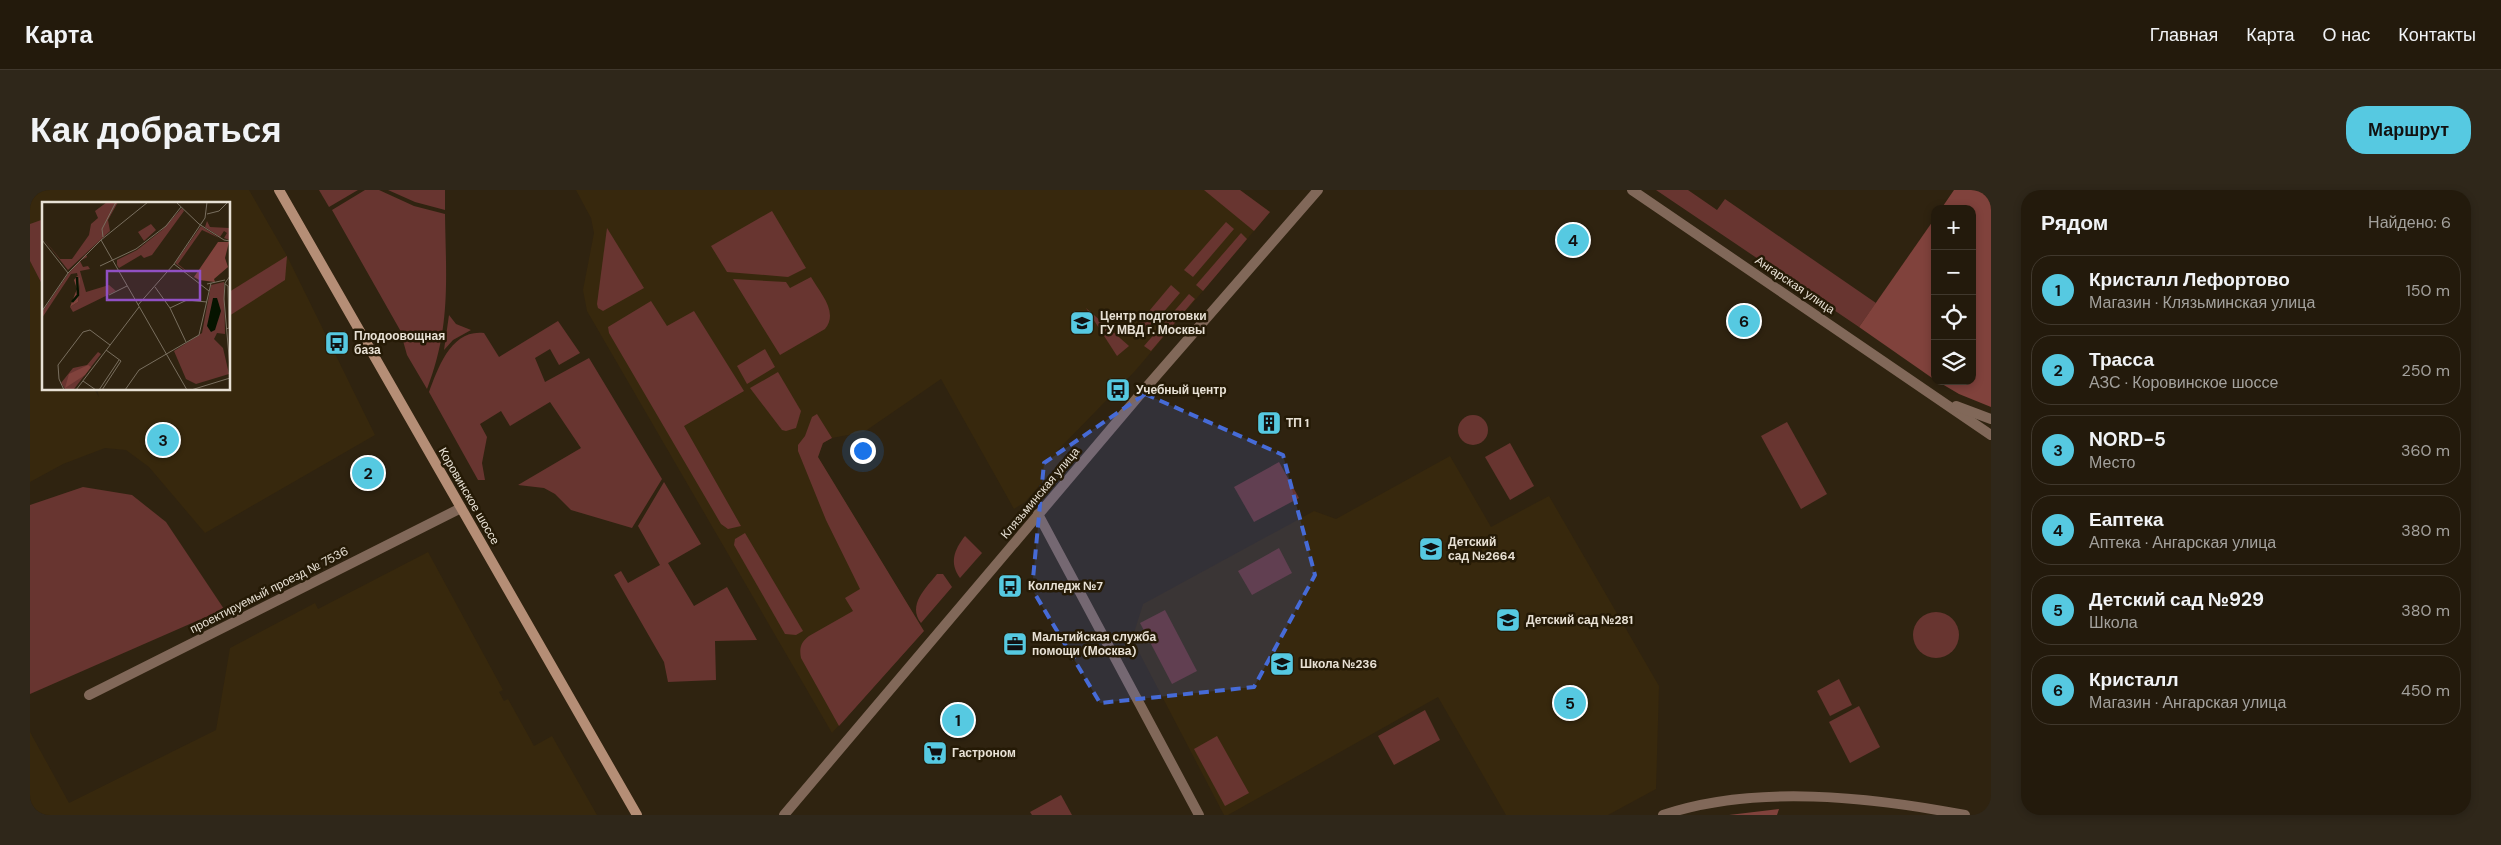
<!DOCTYPE html>
<html lang="ru">
<meta charset="utf-8">
<style>
:root{--surface:#231a0c;--page:#2f271a;--text:#f1f3f6;--muted:#a3a19d;--line:#40382d;--accent:#56c9e1}
body{margin:0;font-family:"DM Sans",sans-serif;background:var(--page);color:var(--text)}
.controls{position:absolute;right:15px;top:15px;display:grid;overflow:hidden;border-radius:10px;box-shadow:0 2px 8px #0003}
.controls button{width:45px;height:45px;display:grid;place-items:center;padding:0;border:0;border-bottom:1px solid var(--line);background:var(--surface);color:var(--text);font:25px sans-serif}
.you{position:absolute;left:832px;top:260px;width:18px;height:18px;margin:-12px;border:4px solid #fff;border-radius:50%;background:#1a73e8;box-shadow:0 0 0 8px #1a73e833}
.badge{display:grid;place-items:center;width:32px;height:32px;border-radius:50%;background:var(--accent);color:#111;font-size:16px;font-weight:700}
.pin{position:absolute;translate:-50% -50%;border:2px solid #fff;box-shadow:0 1px 5px #0006}
.list{margin:0;padding:0;list-style:none}
h2{display:flex;justify-content:space-between;align-items:center;height:65px;margin:0;padding:0 20px;font-size:21px}
h2 small{font-size:16px;font-weight:400;color:var(--muted)}
.list li{display:grid;grid-template-columns:32px 1fr auto;gap:15px;align-items:center;box-sizing:border-box;height:70px;margin:0 10px 10px;padding:0 10px;border:1px solid var(--line);border-radius:20px}
.list b{display:block;font-size:19px;white-space:nowrap}
.list p{margin:0;font-size:16px;white-space:nowrap;color:var(--muted)}
.list em{font-size:16px;font-style:normal;color:var(--muted)}
.icon{flex:none;width:28px;height:28px;fill:none;stroke:currentColor;stroke-width:2;stroke-linecap:round;stroke-linejoin:round}
.map{position:relative;flex:none;width:1961px;height:625px;overflow:hidden;border-radius:20px}
header{display:flex;align-items:center;gap:30px;box-sizing:border-box;height:70px;padding:0 25px;background:var(--surface);border-bottom:1px solid var(--line)}
header strong{font-size:24px}
nav{display:flex;gap:28px;margin-inline-start:auto;font-size:18px}
.intro{display:flex;align-items:center;justify-content:space-between;box-sizing:border-box;height:120px;padding:0 30px}
h1{margin:0;font-size:35px}
.button{padding:12px 22px;border-radius:20px;background:var(--accent);color:#111;font-size:18px;font-weight:700}
main{display:flex;gap:30px;padding:0 30px}
aside{flex:1;background:var(--surface);border-radius:20px;box-shadow:0 2px 8px #0003}
.map>svg:first-child{display:block}
.built{fill:#37280d}
.green{fill:#683530}
.forest{fill:#80423c}
.lines{fill:none;stroke-linecap:round;stroke-linejoin:round}
.minor{stroke:#816859;stroke-width:10}
.tertiary{stroke:#816859;stroke-width:10}
.secondary{stroke:#b58e76;stroke-width:10}
.marked{fill:#466bd7;fill-opacity:0.2;stroke:#466bd7;stroke-width:4;stroke-dasharray:10 6;stroke-linejoin:round}
.labels{text-anchor:middle;stroke-width:5;stroke-linejoin:round;paint-order:stroke}
.street-label{font-size:12px;fill:#e8e1d5;stroke:#251a06}
.poi-label{font-size:12px;font-weight:bold;fill:#e8e1d5;stroke:#251a06;text-anchor:start}
.inset-river{fill:none;stroke:#061400;stroke-width:2.5}
.inset-road{fill:none;stroke:#796f5f;stroke-width:1}
.view{fill:#9150c3;fill-opacity:0.15;stroke:#9150c3;stroke-width:2.5}
.inset-edge{fill:none;stroke:#e8e1d5;stroke-width:2.5}
</style>
<header>
<strong>Карта</strong>
<nav><a>Главная</a><a>Карта</a><a>О нас</a><a>Контакты</a></nav>
</header>
<div class="intro"><h1>Как добраться</h1><a class="button">Маршрут</a></div>
<main>
<div class="map">
<svg width="1961" height="625" viewBox="0 0 1961 625">
<rect width="100%" height="100%" fill="#2f2310"/>
<g class="built">
<polygon points="0,0 219,0 257,66 345,245 175,343 119,277 96,260 75,258 33,274 0,292 0,71 14,98 14,199 64,199 69,207 67,199 199,199 199,14 14,14 14,64 0,69"/>
<polygon points="546,0 1210,0 1240,22 1105,181 1028,260 1033,268 995,312 984,319 911,189 834,242 802,248 793,253 788,267 894,441 802,543 557,121 553,100 564,43 561,28"/>
<polygon points="1420,266 1461,337 1519,306 1629,496 1626,599 1578,625 1476,625 1408,507 1198,625 1194,625 1102,449 1113,414 1284,321 1306,329"/>
<polygon points="398,362 473,500 469,502 474,511 478,509 504,556 522,546 567,625 0,625 0,542 39,613 186,540 200,458 285,413 288,419"/>
</g>
<g class="green">
<polygon points="289,0 328,0 299,17"/>
<path d="M335,0h14l35,16 31,8c1,65 6,113 -18,175l-20,-34 -7,-25 -68,-120z"/>
<polygon points="358,0 415,0 415,20 385,12"/>
<polygon points="1174,0 1210,0 1240,22 1224,41"/>
<polygon points="1626,0 1658,0 1687,20 1695,9 1846,113 1829,137"/>
<polygon points="742,21 776,78 758,87 697,82 681,56"/>
<polygon points="14,29 14,98 0,71 0,34"/>
<polygon points="1196,32 1204,39 1163,87 1154,80"/>
<polygon points="577,38 614,98 573,121 568,118 567,114"/>
<polygon points="1211,43 1217,49 1173,101 1166,95"/>
<polygon points="257,66 255,90 199,126 199,102"/>
<path d="M781,87c9,16 28,35 14,52l-45,26 -47,-76 53,3 4,6z"/>
<polygon points="1141,95 1150,103 1113,146 1104,139"/>
<polygon points="1159,104 1165,109 1121,161 1114,156"/>
<polygon points="621,111 637,136 664,121 714,201 654,236 711,336 698,339 691,334 579,143 578,137"/>
<polygon points="1056,118 1099,156 1087,166"/>
<polygon points="419,125 426,134 441,140 423,150 414,160"/>
<path d="M528,131l22,32 -21,12 -9,-16 -15,9 10,24 44,-24 73,121 -30,49 -61,-18 -16,-16 -11,-6 -26,-3 63,-37 -31,-46 -40,24 -9,-15 -21,13 7,13 -5,26 3,17h-7l-49,-88c9,-24 22,-63 55,-59l15,24z"/>
<polygon points="735,159 745,177 717,194 707,176"/>
<polygon points="748,182 771,221 766,238 756,241 752,240 720,198"/>
<path d="M787,224l15,24 -9,5 -5,14 106,174 -85,95 -38,-68c-2,-10 0,-16 8,-22l44,-25 -8,-13 15,-9 -34,-69 -28,-69v-6l7,-9 7,-19z"/>
<circle cx="1443" cy="240" r="15"/>
<polygon points="1757,232 1797,304 1771,319 1731,246"/>
<polygon points="1480,253 1504,296 1480,310 1455,267"/>
<polygon points="1249,272 1269,308 1224,332 1204,297"/>
<polygon points="634,292 671,354 638,373 664,416 697,397 727,450 685,451 686,490 638,492 634,472 584,385 591,381 598,393 630,375 608,336"/>
<polygon points="53,297 102,305 136,332 194,419 0,504 0,315"/>
<polygon points="715,343 773,441 766,445 755,444 704,355 705,349"/>
<path d="M935,346l17,17 -22,25c-11,-15 -6,-28 5,-42z"/>
<polygon points="1249,358 1262,383 1222,405 1208,381"/>
<path d="M907,384h6l9,13 -31,36c-14,-18 5,-35 16,-49z"/>
<polygon points="1135,420 1167,481 1142,494 1110,433"/>
<circle cx="1906" cy="445" r="23"/>
<polygon points="1809,489 1822,515 1800,526 1787,501"/>
<polygon points="1829,516 1850,557 1820,573 1799,532"/>
<polygon points="1395,520 1410,550 1364,575 1348,546"/>
<polygon points="1187,546 1219,603 1195,616 1164,559"/>
<polygon points="1031,605 1042,625 1002,625 1000,622"/>
</g>
<g class="forest">
<polygon points="1924,0 1961,0 1961,217 1929,204 1907,191 1942,191 1942,19 1911,19"/>
<polygon points="1905,28 1905,190 1829,137"/>
<polygon points="1749,619 1747,625 1699,625"/>
</g>
<g class="lines">
<g class="minor">
<polyline points="1008,324 1169,625"/>
<polyline points="59,505 431,318"/>
<path d="M1633,625c92,-31 208,-18 302,0"/>
</g>
<g class="tertiary">
<polyline points="1602,0 1961,245"/>
<polyline points="1926,216 1961,229"/>
<polyline points="754,625 1113,201 1288,0"/>
</g>
<polyline class="secondary" points="249,0 607,625"/>
</g>
<path class="marked" d="M1115,204l138,61 32,120 -61,112 -154,16 -68,-114 12,-126z"/>
<defs>
<symbol id="university-square" viewBox="-11 -11 22 22"><rect x="-9" y="-9" width="18" height="18" rx="4" fill="#56c9e1" stroke="#251a06"/><path d="M0-5L7-2L0 1L-7-2ZM-4 1L0 2.5L4 1V4Q0 6-4 4Z" fill="#111"/></symbol>
<symbol id="bus-square" viewBox="-11 -11 22 22"><rect x="-9" y="-9" width="18" height="18" rx="4" fill="#56c9e1" stroke="#251a06"/><path d="M-5-6H5V4H4V6H2V4H-2V6H-4V4H-5ZM-3.5-4V0h7V-4ZM-3.5 1.2v1.5H-2V1.2ZM2 1.2v1.5H3.5V1.2Z" fill="#111"/></symbol>
<symbol id="building-square" viewBox="-11 -11 22 22"><rect x="-9" y="-9" width="18" height="18" rx="4" fill="#56c9e1" stroke="#251a06"/><path d="M-4-6H4V6H1V3H-1V6H-4ZM-2.5-4.3h1.7v1.8h-1.7ZM.8-4.3h1.7v1.8H.8ZM-2.5-1h1.7V.8h-1.7ZM.8-1h1.7V.8H.8Z" fill="#111"/></symbol>
<symbol id="school-square" viewBox="-11 -11 22 22"><rect x="-9" y="-9" width="18" height="18" rx="4" fill="#56c9e1" stroke="#251a06"/><path d="M0-5L7-2L0 1L-7-2ZM-4 1L0 2.5L4 1V4Q0 6-4 4Z" fill="#111"/></symbol>
<symbol id="office-square" viewBox="-11 -11 22 22"><rect x="-9" y="-9" width="18" height="18" rx="4" fill="#56c9e1" stroke="#251a06"/><path d="M-6-3h4V-5.5h4V-3h4V5H-6ZM-1-4.5V-3h2v-1.5ZM-6 0V1H6V0Z" fill="#111"/></symbol>
<symbol id="supermarket-square" viewBox="-11 -11 22 22"><rect x="-9" y="-9" width="18" height="18" rx="4" fill="#56c9e1" stroke="#251a06"/><path d="M-6-5.5h2.5l.6 2H6L4.5 2H-2.5L-4.4-4H-6ZM-1.5 3.2a1.3 1.3 0 1 0 .1 0ZM3 3.2a1.3 1.3 0 1 0 .1 0Z" fill="#111"/></symbol>
</defs>
<g fill-rule="evenodd">
<use href="#university-square" x="1038" y="119" width="28" height="28"/>
<use href="#bus-square" x="293" y="139" width="28" height="28"/>
<use href="#bus-square" x="1074" y="186" width="28" height="28"/>
<use href="#building-square" x="1225" y="219" width="28" height="28"/>
<use href="#school-square" x="1387" y="345" width="28" height="28"/>
<use href="#bus-square" x="966" y="382" width="28" height="28"/>
<use href="#school-square" x="1464" y="416" width="28" height="28"/>
<use href="#office-square" x="971" y="440" width="28" height="28"/>
<use href="#school-square" x="1238" y="460" width="28" height="28"/>
<use href="#supermarket-square" x="891" y="549" width="28" height="28"/>
</g>
<g class="labels">
<g class="street-label">
<text transform="translate(1765 95) rotate(34)" y="4">Ангарская улица</text>
<text transform="translate(1010 303) rotate(-50)" y="4">Клязьминская улица</text>
<text transform="translate(439 306) rotate(60)" y="4">Коровинское шоссе</text>
<text transform="translate(239 400) rotate(-27)" y="4">проектируемый проезд № 7536</text>
</g>
<g class="poi-label">
<text x="1070" y="130">Центр подготовки<tspan x="1070" dy="14">ГУ МВД г. Москвы</tspan></text>
<text x="324" y="150">Плодоовощная<tspan x="324" dy="14">база</tspan></text>
<text x="1106" y="204">Учебный центр</text>
<text x="1256" y="237">ТП 1</text>
<text x="1418" y="356">Детский<tspan x="1418" dy="14">сад №2664</tspan></text>
<text x="998" y="400">Колледж №7</text>
<text x="1496" y="434">Детский сад №281</text>
<text x="1002" y="451">Мальтийская служба<tspan x="1002" dy="14">помощи (Москва)</tspan></text>
<text x="1270" y="478">Школа №236</text>
<text x="922" y="567">Гастроном</text>
</g>
</g>
<g transform="translate(12 12)">
<rect width="188" height="188" fill="#2f2310"/>
<path d="M65,0h11l-10,18 2,11 -42,39 -26,-33 18,22h12l17,-24 2,-11 7,-6 -3,-7zM140,6l2,3 -32,44 -8,3 -3,-3 -22,13 -2,-3v-5l20,-10 25,-20zM165,19l3,6 19,1v12l-5,-2 3,-5 -3,-2 -4,6 -15,-10zM109,22l5,6 -12,11 -6,-9zM159,24l18,12 -17,-8 -24,34 16,13 -19,-14zM44,52l1,3 -7,4 3,6 5,-1 2,3 -10,2 6,21 23,-7 7,6 -43,21 -3,-5 8,-5 2,-16 -3,-13 -6,1 -29,44v-6l26,-38zM182,80l1,52 -8,-1 -3,6 9,9 6,26 -33,10 -10,-5 -12,-28 28,-18 9,-48zM56,150l3,2 -27,35h-9l-4,-6 12,-15 14,-3z" fill="#683530"/>
<path d="M176,40h11l-4,16 3,9 -14,12 1,3 -16,-2 -5,-3zM35,74l3,2 -1,17 -1,7 -8,5 7,-18 -3,-9zM46,163l3,2 -6,8 -20,13 4,-14z" fill="#80423c"/>
<path d="M171,96h4l4,13 -6,19 -4,2 -4,-6z" fill="#061400"/>
<path class="inset-river" d="M30,100l6,-7 -1,-18"/>
<path class="inset-road" d="M134,0l23,22 25,16 6,1M165,12l12,-3 9,-9M61,35l-1,-8 14,-27M0,38l26,33 33,-33 86,150M59,38l47,-38M132,62l35,27M58,64l36,-17 30,-23 15,-19M188,74l-5,7 -1,16 6,69M165,82l18,-4M183,82l3,2 1,42 -3,1M113,85l15,21 16,34M67,93l18,-9M96,103l36,-41 31,-46 2,-16M128,106l17,-8 20,2M0,109l26,-38M41,179l13,9M22,188l-5,-11 -1,-14 25,-33 7,-2 20,15M34,188l63,-83M57,188l20,-30M60,188l19,-29 -15,-11M83,188l14,-20 60,-35 12,-52M149,188l39,-12"/>
<path class="view" d="M65,69h93v29h-93z"/>
<rect width="188" height="188" class="inset-edge"/>
</g>
</svg>
<div class="controls">
<button>+</button>
<button>−</button>
<button><svg class="icon" aria-label="locate" viewBox="0 0 24 24"><circle cx="12" cy="12" r="6"/><path d="M12 2v4M12 18v4M2 12h4M18 12h4"/></svg></button>
<button><svg class="icon" aria-label="layers" viewBox="0 0 24 24"><path d="M12 4l9 5-9 5-9-5zM3 14l9 5 9-5"/></svg></button>
</div>
<div class="you"></div>
<div class="pin badge" style="left:928px;top:530px">1</div>
<div class="pin badge" style="left:338px;top:283px">2</div>
<div class="pin badge" style="left:133px;top:250px">3</div>
<div class="pin badge" style="left:1543px;top:50px">4</div>
<div class="pin badge" style="left:1540px;top:513px">5</div>
<div class="pin badge" style="left:1714px;top:131px">6</div>
</div>
<aside>
<h2>Рядом<small>Найдено: 6</small></h2>
<ul class="list">
<li><span class="badge">1</span><div><b>Кристалл Лефортово</b><p>Магазин · Клязьминская улица</p></div><em>150 m</em></li>
<li><span class="badge">2</span><div><b>Трасса</b><p>АЗС · Коровинское шоссе</p></div><em>250 m</em></li>
<li><span class="badge">3</span><div><b>NORD-5</b><p>Место</p></div><em>360 m</em></li>
<li><span class="badge">4</span><div><b>Еаптека</b><p>Аптека · Ангарская улица</p></div><em>380 m</em></li>
<li><span class="badge">5</span><div><b>Детский сад №929</b><p>Школа</p></div><em>380 m</em></li>
<li><span class="badge">6</span><div><b>Кристалл</b><p>Магазин · Ангарская улица</p></div><em>450 m</em></li>
</ul>
</aside>
</main>
